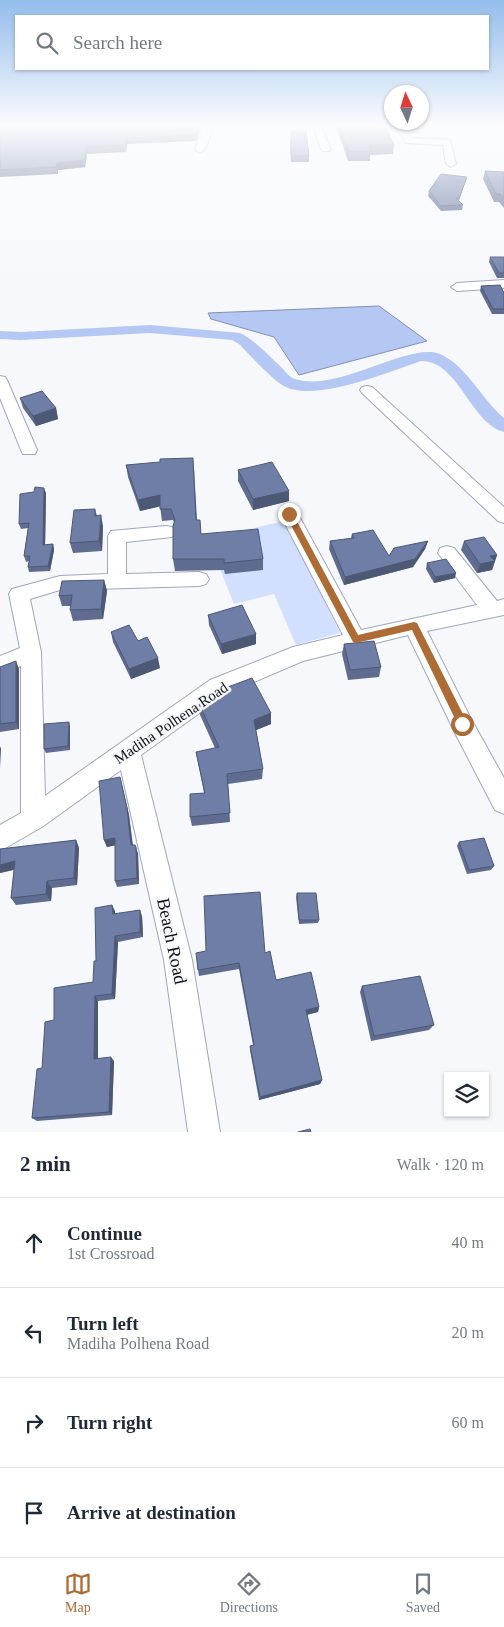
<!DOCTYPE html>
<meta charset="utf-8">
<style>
:root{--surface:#fff;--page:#f6f6f7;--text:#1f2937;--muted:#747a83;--line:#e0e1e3;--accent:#ad6b36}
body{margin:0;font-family:"Times New Roman",serif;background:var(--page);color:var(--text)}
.controls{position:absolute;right:15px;bottom:15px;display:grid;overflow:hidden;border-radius:0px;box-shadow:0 1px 4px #0004}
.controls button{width:45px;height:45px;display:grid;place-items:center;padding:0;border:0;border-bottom:1px solid var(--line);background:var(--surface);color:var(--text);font:25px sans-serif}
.compass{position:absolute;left:384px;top:85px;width:45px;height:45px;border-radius:50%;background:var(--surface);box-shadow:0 1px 4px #0004;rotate:356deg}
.stop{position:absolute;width:15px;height:15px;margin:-11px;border:4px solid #ad6b36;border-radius:50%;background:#fff}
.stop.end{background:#ad6b36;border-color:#fff;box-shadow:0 1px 5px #0008}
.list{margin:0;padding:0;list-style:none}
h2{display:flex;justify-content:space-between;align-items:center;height:65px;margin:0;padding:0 20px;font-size:21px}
h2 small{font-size:16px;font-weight:400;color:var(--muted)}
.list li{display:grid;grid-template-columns:32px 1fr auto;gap:15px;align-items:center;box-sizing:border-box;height:90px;padding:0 20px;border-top:1px solid var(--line)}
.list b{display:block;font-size:19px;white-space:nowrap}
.list p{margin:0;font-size:16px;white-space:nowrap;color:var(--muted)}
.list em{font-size:16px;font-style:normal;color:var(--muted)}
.icon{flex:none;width:28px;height:28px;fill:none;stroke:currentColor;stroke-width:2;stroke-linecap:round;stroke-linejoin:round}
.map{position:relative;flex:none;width:504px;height:1132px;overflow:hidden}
.search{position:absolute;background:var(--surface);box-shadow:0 1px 4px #0004;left:15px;right:15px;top:15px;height:55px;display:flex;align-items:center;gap:12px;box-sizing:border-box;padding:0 18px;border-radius:0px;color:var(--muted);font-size:19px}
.sheet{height:425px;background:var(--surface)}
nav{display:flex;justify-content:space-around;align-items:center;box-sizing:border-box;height:70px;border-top:1px solid var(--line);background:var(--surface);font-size:14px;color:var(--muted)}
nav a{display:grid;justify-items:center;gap:2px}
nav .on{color:var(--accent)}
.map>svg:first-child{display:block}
.green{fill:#d2dffe}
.water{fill:#b5c7f3;stroke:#8390b1}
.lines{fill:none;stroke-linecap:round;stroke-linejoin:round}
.canal{fill:#b5c7f3;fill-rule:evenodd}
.minor-casing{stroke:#9fa7bb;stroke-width:2}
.minor{fill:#fff;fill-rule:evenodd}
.wall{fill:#5f6c90}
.shaded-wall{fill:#4d5875}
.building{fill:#6e7ea7;stroke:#4d5875}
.route{fill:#ad6b36}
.labels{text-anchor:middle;stroke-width:5;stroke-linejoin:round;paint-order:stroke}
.street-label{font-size:15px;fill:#0e1118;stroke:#f6f8fc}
.near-street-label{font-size:18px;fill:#0e1118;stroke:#f6f8fc}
</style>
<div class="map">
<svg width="504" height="1132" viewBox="0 0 504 1132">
<rect width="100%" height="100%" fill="#f6f8fc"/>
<polygon class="green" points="284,521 340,633 296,645 274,594 234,604 208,539"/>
<polygon class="water" points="379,306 427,341 299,375 274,337 211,319 208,313"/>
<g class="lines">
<path class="canal" d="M150,325l90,8c16,8 28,22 41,34 4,4 9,11 14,12 42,14 115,-38 145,-25 27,12 42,46 64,64v14c-34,-9 -45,-71 -83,-71 -32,11 -107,42 -137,25 -11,-5 -35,-32 -45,-42l-7,-4 -82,-7 -129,7 -21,-1v-8l21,1z"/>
<defs>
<g id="minor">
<path d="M203,126h8c1,8 -4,23 -11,27l-5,-3z"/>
<polygon points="313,126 321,126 331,149 329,151 323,151 321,149"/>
<polygon points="395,126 403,126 412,138 450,140 456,164 451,167 446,164 443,145 406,143"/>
<polygon points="504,280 504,288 457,291 451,287 457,283"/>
<polygon points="0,376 5,377 7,380 37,450 35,454 23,454 21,450 0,398"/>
<polygon points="367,386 372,387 504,507 504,523 498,521 362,393 360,390 362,387"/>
<polygon points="289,508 295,510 298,514 361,630 477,605 438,553 440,548 447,546 454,548 497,601 504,599 504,615 427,631 470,717 504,778 504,814 495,810 454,731 408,635 303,661 226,694 141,755 192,960 220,1132 188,1132 164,960 121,770 42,827 0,851 0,825 21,813 21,666 0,674 0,656 20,648 9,594 12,589 60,576 108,574 108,536 111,531 166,526 172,527 175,532 172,537 126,542 126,574 199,572 206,574 209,579 206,584 199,586 60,590 30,599 41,652 45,796 210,680 293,647 343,635 280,514 283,510"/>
</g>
</defs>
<use href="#minor" class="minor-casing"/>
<use href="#minor" class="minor"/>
</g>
<g class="wall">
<polygon points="0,126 201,126 196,141 127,144 126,152 87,154 85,167 58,170 58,174 0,177"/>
<polygon points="336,126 385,126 394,145 393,154 370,155 370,161 348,161"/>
<polygon points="290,138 309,156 309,162 291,162"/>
<polygon points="485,171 504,172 504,208 499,202 494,202 483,179"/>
<polygon points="467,177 459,201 463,205 462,210 441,211 428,196 429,191"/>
<polygon points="490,257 504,257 504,278 497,278 489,262"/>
<polygon points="481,286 504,293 504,314 492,314 480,291"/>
<polygon points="20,398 56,408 58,419 36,426 23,408"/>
<polygon points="126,465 194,469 197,520 201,534 263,559 263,570 225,574 224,570 175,571 173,559 174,523 173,520 162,521 160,506 140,511 128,477"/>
<polygon points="238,470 289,501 253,510 238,481"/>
<polygon points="46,493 45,545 53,544 54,550 50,571 29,572 28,567 29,561 26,562 24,556 28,528 21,529 19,524"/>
<polygon points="95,509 97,516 103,526 102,551 73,553 70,543"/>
<polygon points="352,534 389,556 428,541 425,549 413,567 344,585 329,549 330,541 351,538"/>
<polygon points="464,541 497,555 492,570 477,573 461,550"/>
<polygon points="427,563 455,578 434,583 426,569"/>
<polygon points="104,580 107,591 103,619 73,621 70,610 71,606 62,606 59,596"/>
<polygon points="208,615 256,644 222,654 209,625"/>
<polygon points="111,632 138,641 160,668 131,679 113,642"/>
<polygon points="344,644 381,667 379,677 348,680 342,654"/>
<polygon points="0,667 19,669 19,729 0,732"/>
<polygon points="199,704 271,713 271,724 256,730 263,769 262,779 228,784 230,822 192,826 190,817 204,793 196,752 215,748 200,715"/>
<polygon points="70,726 70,750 46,753 44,749"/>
<polygon points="120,777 129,815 133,845 135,845 138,854 139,884 117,887 115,881 115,845 107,847 104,840"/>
<polygon points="76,840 79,848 77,885 52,888 51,901 16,905 11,898 14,870 0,873 3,849"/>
<polygon points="459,842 494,866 491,870 467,874 457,846"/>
<polygon points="297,893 319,920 318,923 299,924 296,897"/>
<polygon points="112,905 115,914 142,916 143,937 118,942 115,999 98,1001 98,1058 114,1061 112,1115 37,1121 32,1118 42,1068 54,1020 93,982 96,961"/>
<polygon points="265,953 276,980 319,1007 318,1012 307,1015 322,1080 320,1084 259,1100 250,1050 250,1046 253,1045 239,969 199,976 198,970"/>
<polygon points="362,986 434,1025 429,1030 371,1041 360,992"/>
</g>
<g class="shaded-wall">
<polygon points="199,126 201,126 196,141 196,135"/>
<polygon points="126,138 127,144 126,152"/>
<polygon points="86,147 87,154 85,167 58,170 58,174 56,167 57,163"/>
<polygon points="56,408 58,419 36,426 33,416"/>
<polygon points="44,488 46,493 45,550 43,545"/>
<polygon points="289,491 289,501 253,510 253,499"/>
<polygon points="160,495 162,506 140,511 138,500"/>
<polygon points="101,515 103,526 102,551 99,541"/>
<polygon points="428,541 425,549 413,567 344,585 345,577"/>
<polygon points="53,544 54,550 50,571 48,566"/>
<polygon points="497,555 492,570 477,573 480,564 490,556"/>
<polygon points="456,573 455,578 434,583 435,577"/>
<polygon points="104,580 107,591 103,619 101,609"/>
<polygon points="256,634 256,644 222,654 221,644"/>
<polygon points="158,658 160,668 131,679 129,669"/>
<polygon points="16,661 19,669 19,729 16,722"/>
<polygon points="271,713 271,724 254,731 254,720"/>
<polygon points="69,722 70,726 70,750 68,746"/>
<polygon points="0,746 1,749 0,768"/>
<polygon points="120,777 129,815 133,852 131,845"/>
<polygon points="115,838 117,845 107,847 104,840"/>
<polygon points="76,840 79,848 77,885 74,878"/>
<polygon points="136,847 138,854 139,884 137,878"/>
<polygon points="15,861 19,868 0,873 0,865"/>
<polygon points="47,881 52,888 51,901 46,894"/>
<polygon points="112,905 115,911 115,920 113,914"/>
<polygon points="140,910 142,916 143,937 140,932"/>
<polygon points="115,936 118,942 115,999 112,994"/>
<polygon points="95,996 98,1001 98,1062 94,1059"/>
<polygon points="319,1007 318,1012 304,1015 306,1010"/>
<polygon points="111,1057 114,1061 112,1115 109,1112"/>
<polygon points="322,1080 320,1084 259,1100 260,1097"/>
</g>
<g class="building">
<polygon points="0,126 199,126 196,135 126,138 126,145 86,147 84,160 57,163 56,167 0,170"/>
<polygon points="340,126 385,126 394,145 369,145 371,152 349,151"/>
<polygon points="291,131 306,131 309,156 291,156"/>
<polygon points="485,171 504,172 504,198 500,194 496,194"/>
<polygon points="441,174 467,177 459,198 456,198 463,205 441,206 429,191"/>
<polygon points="490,257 504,257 504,273 499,273"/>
<polygon points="500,285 504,293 504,309 493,309 481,286"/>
<polygon points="42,391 56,408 33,416 20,398"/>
<polygon points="193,458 196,520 200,520 201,534 258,529 263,559 224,563 224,559 173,559 173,526 175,520 171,509 160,509 160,495 138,500 126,465 160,462 160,459"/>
<polygon points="272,462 289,491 253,499 238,470"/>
<polygon points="35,487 44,488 43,545 53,544 48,566 28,567 30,556 24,556 29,523 19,524 20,494 34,492"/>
<polygon points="95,509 95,516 101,515 99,541 70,543 74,510"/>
<polygon points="373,530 389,556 394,548 428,541 415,559 345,577 330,541 354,538 352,534"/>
<polygon points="484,537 497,555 490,556 495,561 480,564 464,541"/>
<polygon points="446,559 456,573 435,577 427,563"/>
<polygon points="104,580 101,609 70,610 72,595 59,596 62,581"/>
<polygon points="242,605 256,634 221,644 208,615"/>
<polygon points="129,625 138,641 147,637 158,658 129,669 111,632"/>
<polygon points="374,641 381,667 350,670 344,644"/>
<polygon points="16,661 16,722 0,724 0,667"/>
<polygon points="252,678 271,713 254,720 263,769 227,774 230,813 190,817 190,794 205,793 196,752 219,747 199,704 217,691"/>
<polygon points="69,722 68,746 44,749 44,724"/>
<polygon points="120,777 127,808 131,845 135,845 136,847 137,878 115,881 115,838 104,840 99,781"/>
<polygon points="484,838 494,866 469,870 459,842"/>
<polygon points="76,840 74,878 47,881 46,894 11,898 15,861 0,865 0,849"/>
<polygon points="260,892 265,953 270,951 276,980 311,972 319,1007 306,1010 322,1080 260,1097 250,1046 254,1045 239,963 198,970 196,953 206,951 204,896"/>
<polygon points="297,893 316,893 319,920 299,920"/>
<polygon points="112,905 113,914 140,910 140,932 115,936 112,994 95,996 94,1059 111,1057 109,1112 32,1118 37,1069 42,1068 45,1022 54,1020 54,988 93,982 94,961 96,961 95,908"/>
<polygon points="420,976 434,1025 374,1036 362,986"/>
<polygon points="310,1129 311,1132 298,1132"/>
</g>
<linearGradient id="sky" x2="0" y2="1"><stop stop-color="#93bcec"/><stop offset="0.44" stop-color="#fbfcfe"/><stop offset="1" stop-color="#fbfcfe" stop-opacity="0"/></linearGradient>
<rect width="504" height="284" fill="url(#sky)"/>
<polygon class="route" points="289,511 293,514 358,635 414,622 417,623 466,720 466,727 459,727 412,630 356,643 353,642 285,514"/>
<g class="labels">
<g class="street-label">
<text transform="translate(171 723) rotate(-34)" y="5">Madiha Polhena Road</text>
</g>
<g class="near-street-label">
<text transform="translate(172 941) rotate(78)" y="6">Beach Road</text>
</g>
</g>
</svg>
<div class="controls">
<button><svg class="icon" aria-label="layers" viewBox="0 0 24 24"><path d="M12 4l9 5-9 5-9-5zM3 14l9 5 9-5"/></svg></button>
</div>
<svg class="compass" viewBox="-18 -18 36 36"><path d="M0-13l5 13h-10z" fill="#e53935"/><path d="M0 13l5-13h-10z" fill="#747a83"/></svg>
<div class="stop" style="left:462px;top:724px"></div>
<div class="stop end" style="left:289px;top:514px"></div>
<div class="search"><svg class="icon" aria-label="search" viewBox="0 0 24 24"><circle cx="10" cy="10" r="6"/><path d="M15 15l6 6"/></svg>Search here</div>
</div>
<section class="sheet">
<h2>2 min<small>Walk · 120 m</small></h2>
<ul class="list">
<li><svg class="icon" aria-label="ahead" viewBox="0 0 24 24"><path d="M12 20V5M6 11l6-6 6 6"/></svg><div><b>Continue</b><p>1st Crossroad</p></div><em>40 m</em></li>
<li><svg class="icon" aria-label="left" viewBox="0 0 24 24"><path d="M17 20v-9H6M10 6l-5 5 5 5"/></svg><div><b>Turn left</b><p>Madiha Polhena Road</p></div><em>20 m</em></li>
<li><svg class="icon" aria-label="right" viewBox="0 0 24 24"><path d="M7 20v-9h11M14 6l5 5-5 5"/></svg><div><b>Turn right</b></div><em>60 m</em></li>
<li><svg class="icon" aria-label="arrive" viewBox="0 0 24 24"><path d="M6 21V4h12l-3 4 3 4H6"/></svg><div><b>Arrive at destination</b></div></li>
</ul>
</section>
<nav>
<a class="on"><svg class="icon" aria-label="map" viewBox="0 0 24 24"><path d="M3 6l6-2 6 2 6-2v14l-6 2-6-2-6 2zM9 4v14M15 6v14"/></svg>Map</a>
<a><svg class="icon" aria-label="directions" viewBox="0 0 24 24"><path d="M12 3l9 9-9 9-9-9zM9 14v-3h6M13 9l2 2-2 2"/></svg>Directions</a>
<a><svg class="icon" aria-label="saved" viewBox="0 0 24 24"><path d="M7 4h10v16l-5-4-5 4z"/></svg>Saved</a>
</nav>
